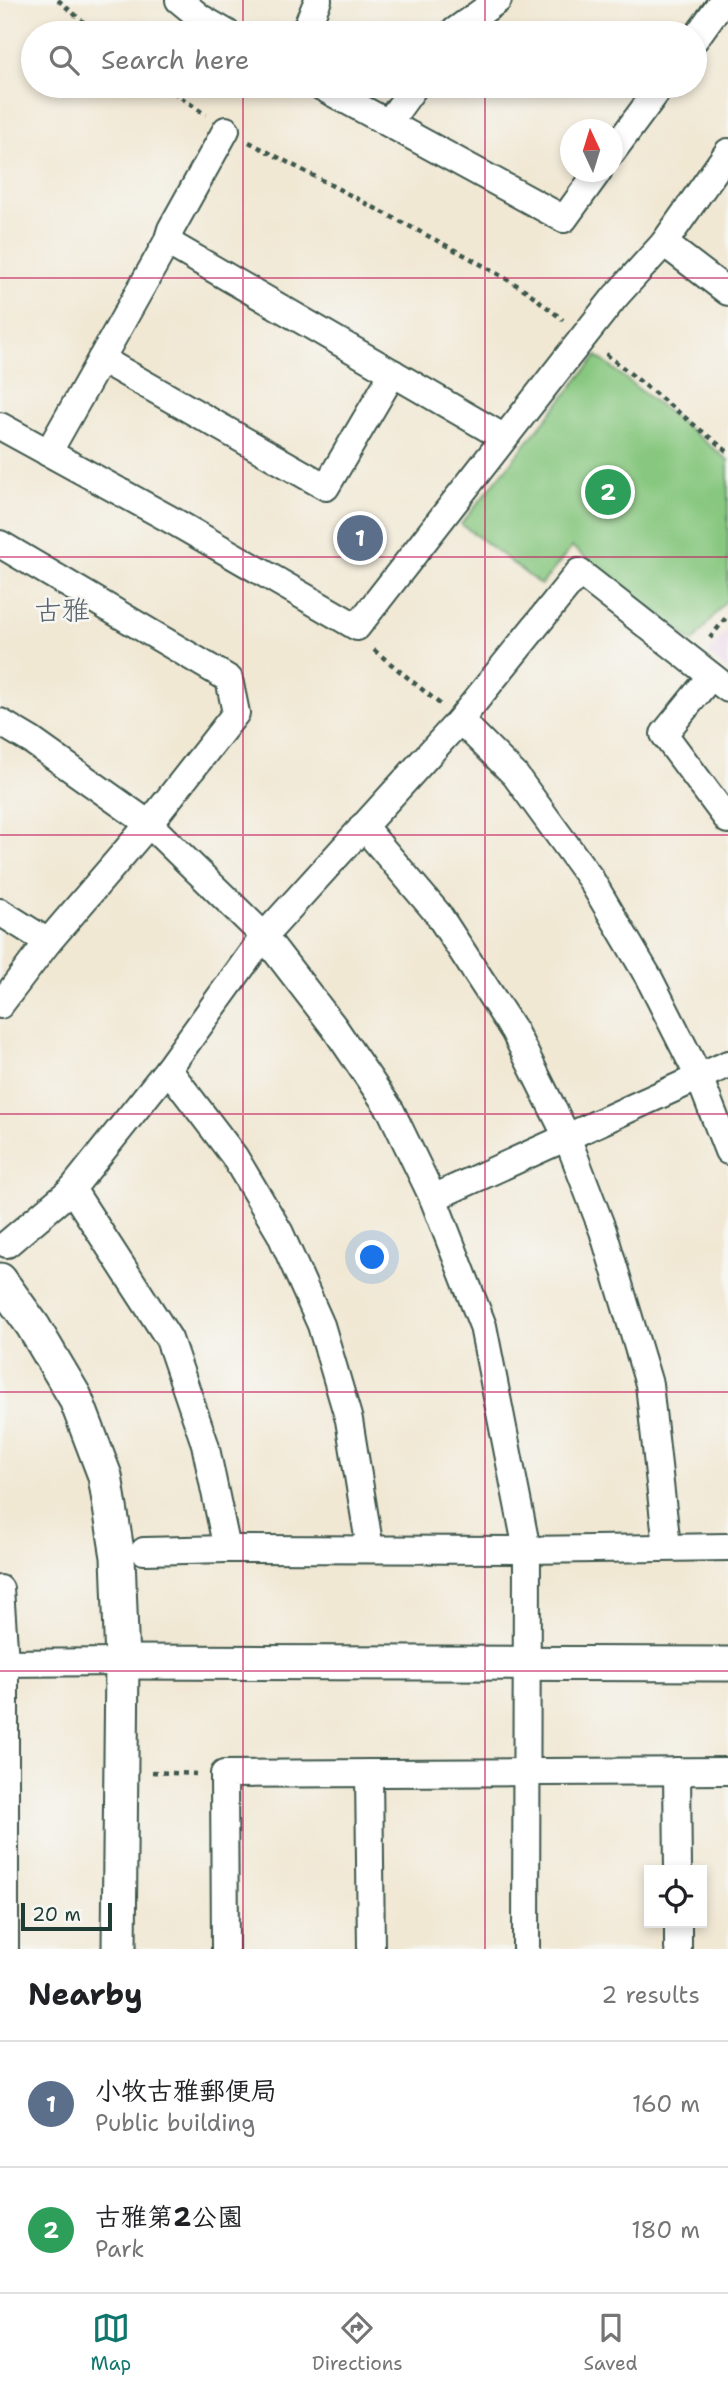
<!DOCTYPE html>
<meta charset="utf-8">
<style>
:root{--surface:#fff;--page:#f2f2f2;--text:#202124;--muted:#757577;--line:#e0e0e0;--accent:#0f766e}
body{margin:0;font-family:"Shantell Sans","Klee One",sans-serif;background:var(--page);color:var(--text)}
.controls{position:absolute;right:21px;bottom:21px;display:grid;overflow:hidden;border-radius:0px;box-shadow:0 4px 10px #0003}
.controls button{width:63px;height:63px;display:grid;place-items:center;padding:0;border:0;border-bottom:2px solid var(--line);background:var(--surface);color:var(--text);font:35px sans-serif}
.compass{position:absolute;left:560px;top:119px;width:63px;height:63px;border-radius:50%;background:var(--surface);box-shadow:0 4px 10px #0003;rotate:356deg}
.scale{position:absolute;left:21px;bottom:18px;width:91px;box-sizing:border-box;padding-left:7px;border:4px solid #1f3d34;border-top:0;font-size:19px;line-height:24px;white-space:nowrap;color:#1f3d34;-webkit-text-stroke:5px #f6f6f2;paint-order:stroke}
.you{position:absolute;left:373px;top:1258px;width:24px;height:24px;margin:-18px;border:5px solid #fff;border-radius:50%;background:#1a73e8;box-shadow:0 0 0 10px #1a73e833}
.badge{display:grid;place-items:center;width:46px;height:46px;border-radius:50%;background:var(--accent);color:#fff;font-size:23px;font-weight:700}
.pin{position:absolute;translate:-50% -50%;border:4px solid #fff;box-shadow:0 2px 7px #0006}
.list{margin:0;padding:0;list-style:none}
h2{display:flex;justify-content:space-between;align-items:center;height:91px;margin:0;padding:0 28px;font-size:30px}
h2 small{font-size:23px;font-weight:400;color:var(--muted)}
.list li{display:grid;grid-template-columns:46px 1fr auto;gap:21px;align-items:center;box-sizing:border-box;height:126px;padding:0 28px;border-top:2px solid var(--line)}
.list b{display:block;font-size:26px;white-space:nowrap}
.list p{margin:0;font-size:23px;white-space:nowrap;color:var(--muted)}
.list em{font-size:23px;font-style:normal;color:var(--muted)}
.icon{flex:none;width:38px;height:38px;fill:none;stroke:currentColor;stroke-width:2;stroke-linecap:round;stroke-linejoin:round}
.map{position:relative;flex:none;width:728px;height:1949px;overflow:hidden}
.search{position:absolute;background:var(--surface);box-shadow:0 4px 10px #0003;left:21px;right:21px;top:21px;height:77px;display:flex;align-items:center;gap:18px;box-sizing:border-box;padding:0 24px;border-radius:38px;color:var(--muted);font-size:26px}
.sheet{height:343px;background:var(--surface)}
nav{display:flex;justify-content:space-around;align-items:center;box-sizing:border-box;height:98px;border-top:2px solid var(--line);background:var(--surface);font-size:19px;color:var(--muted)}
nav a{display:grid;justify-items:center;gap:4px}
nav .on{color:var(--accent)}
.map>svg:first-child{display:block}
.built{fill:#ebd1eb}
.green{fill:#87c77f;stroke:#53825a;stroke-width:2}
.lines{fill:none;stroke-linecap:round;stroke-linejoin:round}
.minor-casing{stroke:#3e574c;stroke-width:30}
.tertiary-casing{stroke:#3e574c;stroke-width:37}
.path{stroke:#3e574c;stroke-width:4.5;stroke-dasharray:5 5;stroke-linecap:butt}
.minor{stroke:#fff;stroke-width:26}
.tertiary{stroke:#fff;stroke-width:33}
.minor-bridge-casing{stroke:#3e574c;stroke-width:30;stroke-linecap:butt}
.minor-bridge{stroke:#fff;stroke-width:26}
.grid{fill:none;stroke:#c2185b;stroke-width:2;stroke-opacity:0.55}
.labels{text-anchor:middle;stroke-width:5;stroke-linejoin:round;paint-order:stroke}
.quarter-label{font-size:28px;fill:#5b636e;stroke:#f6f6f2}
</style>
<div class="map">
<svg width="728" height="1949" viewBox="0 0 728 1949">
<rect width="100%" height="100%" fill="#f6f6f2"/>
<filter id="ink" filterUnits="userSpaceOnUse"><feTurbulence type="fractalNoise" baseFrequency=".0143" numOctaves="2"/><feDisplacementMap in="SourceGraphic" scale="14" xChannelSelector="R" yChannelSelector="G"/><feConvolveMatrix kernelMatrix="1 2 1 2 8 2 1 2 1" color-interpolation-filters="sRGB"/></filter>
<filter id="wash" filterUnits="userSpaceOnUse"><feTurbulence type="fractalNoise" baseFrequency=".00686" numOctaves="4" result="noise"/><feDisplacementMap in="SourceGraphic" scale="28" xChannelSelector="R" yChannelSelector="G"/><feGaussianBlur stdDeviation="1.57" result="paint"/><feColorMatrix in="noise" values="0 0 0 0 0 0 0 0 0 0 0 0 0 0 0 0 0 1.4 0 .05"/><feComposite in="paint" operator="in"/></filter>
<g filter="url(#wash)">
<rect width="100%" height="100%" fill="#f1e8d4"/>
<polygon class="built" points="728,629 728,671 708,654"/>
<polygon class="green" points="597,356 728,460 728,598 693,642 572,547 541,585 461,524"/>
</g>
<g filter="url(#ink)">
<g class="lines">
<defs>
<g id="minor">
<polyline points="179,0 201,18 227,33"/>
<polyline points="304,33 318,0"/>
<polyline points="452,33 498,0"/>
<polyline points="695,39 723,0"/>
<polyline points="320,86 564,219 598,172"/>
<polyline points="388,123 415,86"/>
<polyline points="612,152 661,86"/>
<polyline points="167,242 503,437"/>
<polyline points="664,243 728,292"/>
<polyline points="615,297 664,243 728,152"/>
<polyline points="101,359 326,487 393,373"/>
<polyline points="0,426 175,522 357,627 566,359"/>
<polyline points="48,453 167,242 171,229 226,130"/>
<polyline points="0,544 229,679 236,713 149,824 48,942 0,1005"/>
<polyline points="711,676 664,734 728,820"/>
<polyline points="728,689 579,572 460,720 264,936 168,1069 72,1189 169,1339 205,1444 227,1549 527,1550 728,1547"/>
<polyline points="460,720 515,775 590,878 649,978 699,1077 728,1151"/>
<polyline points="0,722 32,741 149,824 264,936 334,1027 391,1111 433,1198 483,1326 527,1550 526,1949"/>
<polyline points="363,826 438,914 514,1031 567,1137 603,1231 649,1384 667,1547"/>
<polyline points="0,912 48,942"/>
<polyline points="168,1069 234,1156 280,1233 321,1325 349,1420 370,1549"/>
<polyline points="433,1198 728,1064"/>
<polyline points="7,1244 72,1189"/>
<polyline points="144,1551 227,1549"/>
<polyline points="0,1589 5,1662 5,1949"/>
<polyline points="0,1663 122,1662"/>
<polyline points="677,1771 678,1870"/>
<polyline points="369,1773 371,1949"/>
<polyline points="678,1923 678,1949"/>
<polyline points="225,1949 224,1774 728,1771"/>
</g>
<g id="tertiary">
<polyline points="0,1280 33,1326 75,1397 105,1476 118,1557 122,1662 119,1949"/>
<polyline points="122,1662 728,1664"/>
</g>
</defs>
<use href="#minor" class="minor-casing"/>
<use href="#tertiary" class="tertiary-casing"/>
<g class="path">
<polyline points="58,0 96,33"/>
<polyline points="165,86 206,115"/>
<polyline points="249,142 470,258 527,291 563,320"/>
<polyline points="606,354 728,452"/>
<polyline points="710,638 728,615"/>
<polyline points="374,650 440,704"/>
<polyline points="152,1772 196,1774"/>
</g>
<use href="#minor" class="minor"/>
<use href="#tertiary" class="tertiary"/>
<defs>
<polyline id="minor-bridge" points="566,359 615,297"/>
</defs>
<use href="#minor-bridge" class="minor-bridge-casing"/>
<use href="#minor-bridge" class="minor-bridge"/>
</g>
</g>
<path class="grid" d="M243,0v33M485,0v33M243,86v1863M485,86v1863M0,278h728M0,557h728M0,835h728M0,1114h728M0,1392h728M0,1671h728"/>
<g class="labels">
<g class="quarter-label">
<text x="62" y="620">古雅</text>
</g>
</g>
</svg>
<div class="controls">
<button><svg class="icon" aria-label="locate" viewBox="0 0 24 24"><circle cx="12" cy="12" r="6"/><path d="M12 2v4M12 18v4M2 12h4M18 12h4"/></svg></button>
</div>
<svg class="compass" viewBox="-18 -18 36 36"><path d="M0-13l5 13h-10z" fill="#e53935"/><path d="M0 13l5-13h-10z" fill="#757577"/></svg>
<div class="scale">20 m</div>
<div class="you"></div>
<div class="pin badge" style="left:360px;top:538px;background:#5c6f8a">1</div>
<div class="pin badge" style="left:608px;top:492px;background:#2e9e5b">2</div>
<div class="search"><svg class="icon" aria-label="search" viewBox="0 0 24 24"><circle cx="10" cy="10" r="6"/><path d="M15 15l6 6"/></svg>Search here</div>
</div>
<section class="sheet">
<h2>Nearby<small>2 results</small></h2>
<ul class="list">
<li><span class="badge" style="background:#5c6f8a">1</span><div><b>小牧古雅郵便局</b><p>Public building</p></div><em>160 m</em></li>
<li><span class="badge" style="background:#2e9e5b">2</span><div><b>古雅第2公園</b><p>Park</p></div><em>180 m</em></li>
</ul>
</section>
<nav>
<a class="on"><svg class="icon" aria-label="map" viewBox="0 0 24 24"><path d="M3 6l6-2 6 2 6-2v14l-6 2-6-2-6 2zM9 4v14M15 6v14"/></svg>Map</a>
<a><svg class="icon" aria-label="directions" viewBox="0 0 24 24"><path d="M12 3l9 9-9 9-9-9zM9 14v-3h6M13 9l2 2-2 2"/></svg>Directions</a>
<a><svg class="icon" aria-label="saved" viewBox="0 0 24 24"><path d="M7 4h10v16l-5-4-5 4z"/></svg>Saved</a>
</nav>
